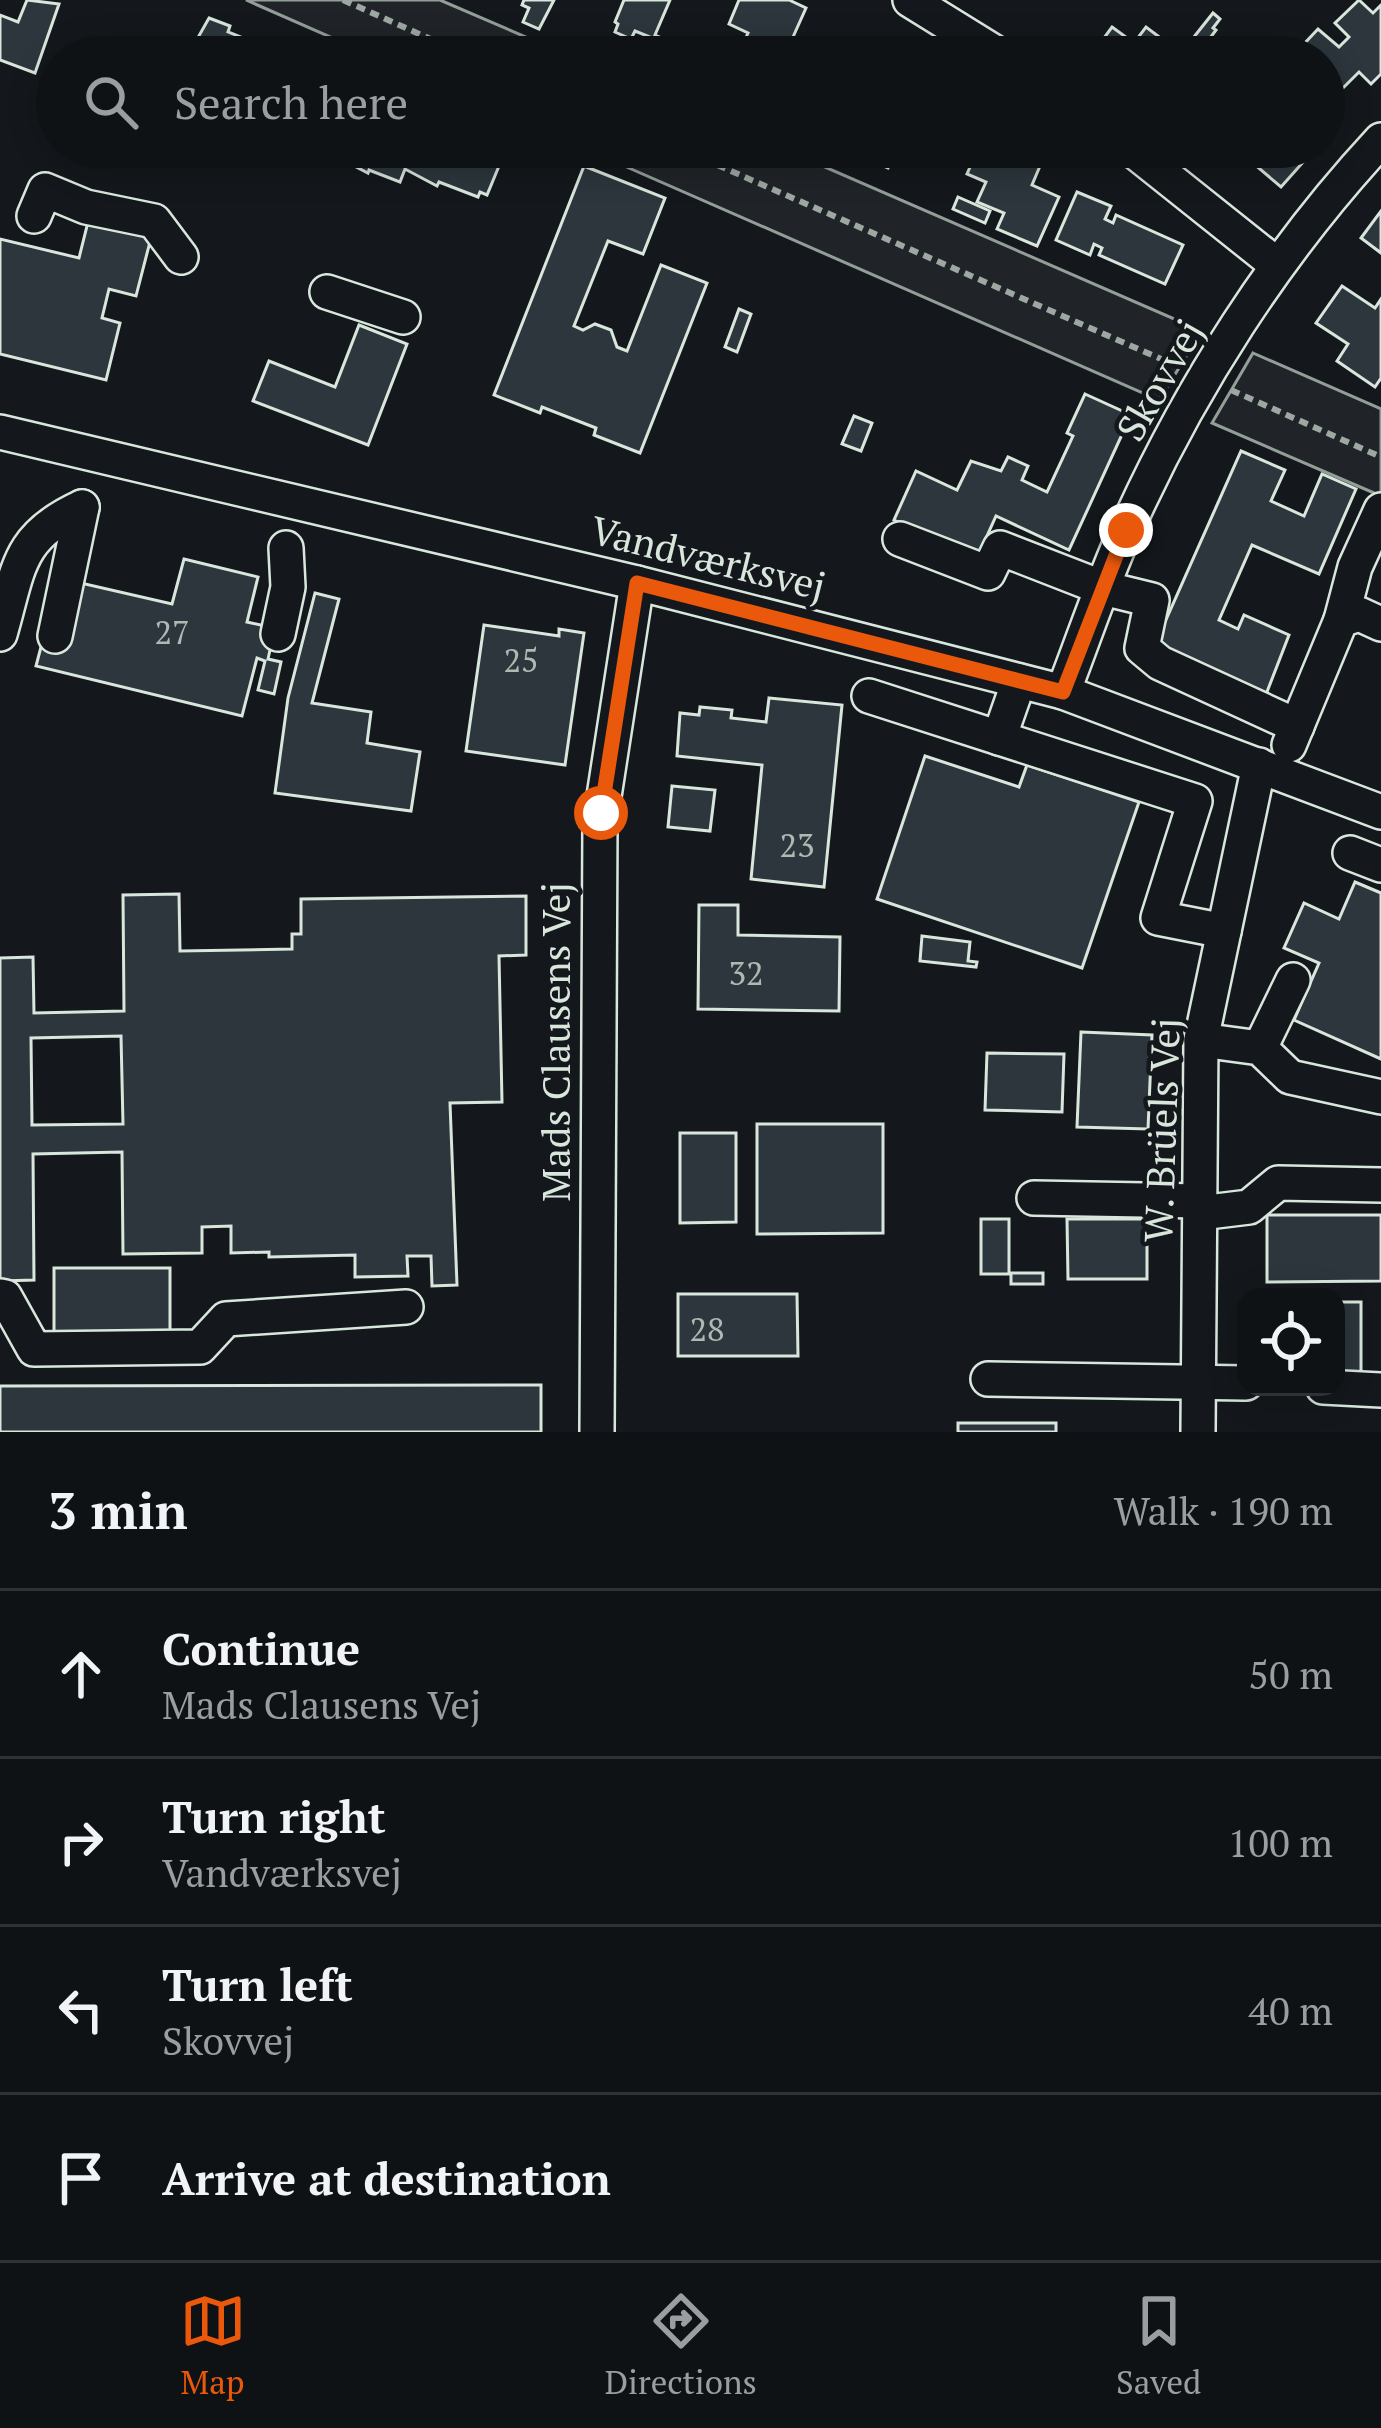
<!DOCTYPE html>
<html lang="en">
<head>
<meta charset="utf-8">
<style>
  body { margin:0; font-family:"PT Serif",serif; background:#181b1e; color:#f1f3f6 }
  .controls { position:absolute; right:36px; bottom:36px; display:grid; overflow:hidden; border-radius:24px; box-shadow:0 6px 30px #0003 }
  .controls button { width:108px; height:108px; display:grid; place-items:center; padding:0; border:0; border-bottom:3px solid #2f3234; background:#0f1215; color:#f1f3f6; font:60px sans-serif }
  .stop { position:absolute; width:36px; height:36px; margin:-27px; border:9px solid #ea580c; border-radius:50%; background:#fff }
  .stop.end { background:#ea580c; border-color:#fff; box-shadow:0 3px 12px #0008 }
  .list { margin:0; padding:0; list-style:none }
  h2 { display:flex; justify-content:space-between; align-items:center; height:156px; margin:0; padding:0 48px; font-size:51px }
  h2 small { font-size:39px; font-weight:400; color:#9b9ea0 }
  .list li { display:grid; grid-template-columns:78px 1fr auto; gap:36px; align-items:center; box-sizing:border-box; height:168px; padding:0 48px; border-top:3px solid #2f3234 }
  .list b { display:block; font-size:45px; white-space:nowrap }
  .list p { margin:0; font-size:39px; white-space:nowrap; color:#9b9ea0 }
  .list em { font-size:39px; font-style:normal; color:#9b9ea0 }
  .icon { flex:none; width:66px; height:66px; fill:none; stroke:currentColor; stroke-width:2; stroke-linecap:round; stroke-linejoin:round }
  .map { position:relative; flex:none; width:1381px; height:1432px; overflow:hidden }
  .search { position:absolute; background:#0f1215; box-shadow:0 6px 30px #0003; left:36px; right:36px; top:36px; height:132px; display:flex; align-items:center; gap:30px; box-sizing:border-box; padding:0 42px; border-radius:66px; color:#9b9ea0; font-size:45px }
  .sheet { height:828px; background:#0f1215 }
  nav { display:flex; justify-content:space-around; align-items:center; box-sizing:border-box; height:168px; border-top:3px solid #2f3234; background:#0f1215; font-size:33px; color:#9b9ea0 }
  nav a { display:grid; justify-items:center; gap:6px }
  nav .on { color:#ea580c }
  .map>svg:first-child { display:block }
  .green { fill:#202428; stroke:#939e99; stroke-width:3 }
  .building { fill:#2c363c; stroke:#d8e6dc; stroke-width:3; fill-rule:evenodd }
  .lines { fill:none; stroke-linecap:round; stroke-linejoin:round }
  .minor-casing { stroke:#d8e6dc; stroke-width:38 }
  .path { stroke:#9da8a2; stroke-width:6; stroke-dasharray:9 6; stroke-linecap:butt }
  .minor { stroke:#14181c; stroke-width:33 }
  .route { stroke:#ea580c; stroke-width:15 }
  .labels { text-anchor:middle; stroke-width:9; stroke-linejoin:round; paint-order:stroke }
  .number-label { font-size:33px; fill:#adbab4 }
  .street-label { font-size:39px; fill:#d8e6dc; stroke:#14181c }
</style>
</head>
<body>
<div class="map">
<svg width="1381" height="1432" viewBox="0 0 1381 1432">
  <rect width="100%" height="100%" fill="#14181c"/>
  <g class="green">
    <path d="M246 0H440L572 57H376Z"/>
    <path d="M581 147H779L1202 331 1159 400Z"/>
    <path d="M1253 353 1381 409V496L1212 423Z"/>
  </g>
  <g class="building">
    <path d="M27 0 59 4 35 73 0 60V15L18 22Z"/>
    <path d="M524 0H554L539 29 523 22 529 8 522 5Z"/>
    <path d="M624 0H670L655 35 671 42 665 57H647L655 39 635 31 631 39 615 32 618 24 615 22Z"/>
    <path d="M739 0H789L806 8 784 57H737L748 33 729 24Z"/>
    <path d="M1359 0 1373 13 1381 5V74L1371 84 1359 72 1342 89 1324 71V57H1311L1303 45 1318 29 1339 47 1349 37 1335 23Z"/>
    <path d="M1213 13 1220 19 1213 28 1216 30 1196 57H1189L1182 52Z"/>
    <path d="M209 18 230 26 228 32 273 50 275 44 305 56 187 57Z"/>
    <path d="M1112 27 1134 43 1146 27 1182 54 1090 57Z"/>
    <path d="M343 147H459L499 166 487 195 480 192 478 197 439 182 437 186 405 169 400 182 369 170 368 173 339 158Z"/>
    <path d="M851 147H897L888 168 849 151Z"/>
    <path d="M979 147 1000 151 1001 147H1048L1032 185 1059 197 1037 246 997 229 1004 213 977 202 986 182 967 174Z"/>
    <path d="M1234 147H1301L1296 153 1305 160 1281 187Z"/>
    <path d="M584 166 665 198 643 254 608 241 574 326 583 330 595 324 611 330 617 347 627 351 661 265 707 283 640 453 594 435 596 428 542 407 540 413 494 395Z"/>
    <path d="M1077 192 1111 206 1105 219 1113 223 1116 215 1183 245 1165 284 1099 255 1102 248 1094 244 1090 255 1056 240Z"/>
    <path d="M958 197 990 211 985 223 953 209Z"/>
    <path d="M1381 211V253L1361 238Z"/>
    <path d="M89 218 152 234 136 296 109 289 102 318 120 323 106 380 0 354V239L79 258Z"/>
    <path d="M1342 286 1375 308 1381 299V378L1375 387 1337 361 1348 344 1316 323Z"/>
    <path d="M739 309 751 314 737 352 725 347Z"/>
    <path d="M359 325 407 344 368 445 253 401 269 361 335 387Z"/>
    <path d="M1085 394 1131 415 1069 550 996 516 977 558 894 520 916 471 957 490 971 461 1001 471 1008 457 1028 466 1022 480 1047 492 1073 436 1067 433Z"/>
    <path d="M854 416 872 423 861 451 842 444Z"/>
    <path d="M1241 451 1285 470 1271 501 1304 516 1322 474 1356 489 1319 574 1252 545 1219 620 1238 629 1244 615 1289 635 1265 697 1153 649Z"/>
    <path d="M184 559 258 577 247 622 265 626 262 638 272 641 268 659 281 662 274 694 258 690 265 661 257 658 242 716 36 666 42 643 65 649 81 583 172 604Z"/>
    <path d="M315 593 339 599 312 703 371 712 367 743 420 752 411 811 275 793 288 698Z"/>
    <path d="M484 625 559 636V629L584 633 565 765 466 751Z"/>
    <path d="M769 698 842 705 824 887 751 879 762 765 677 756 680 713 699 715 700 707 732 710 731 718 766 722Z"/>
    <path d="M925 756 1019 787 1027 765 1139 802 1082 968 877 899Z"/>
    <path d="M672 786 715 790 710 831 668 827Z"/>
    <path d="M1355 882 1381 893V1059L1294 1020 1319 963 1284 948 1304 903 1339 919Z"/>
    <path d="M179 894 180 951 292 949V934H301V899L526 896V955L499 956 502 1102 450 1103 457 1285 432 1286 431 1256H407L408 1276 355 1277V1255L269 1257V1252L231 1253V1226L202 1227V1253L123 1254 122 1152 33 1154 34 1280 0 1281V958L33 957 34 1013 124 1011 123 895ZM121 1036 123 1124 32 1125 31 1038Z"/>
    <path d="M699 905H738V935L840 937 839 1011 698 1009Z"/>
    <path d="M922 936 970 942 968 961 977 962 976 967 920 961Z"/>
    <path d="M1081 1032 1152 1035 1148 1129 1077 1127Z"/>
    <path d="M987 1053 1064 1054 1062 1112 985 1110Z"/>
    <path d="M757 1124H883V1233L757 1234Z"/>
    <path d="M680 1133H736V1222L680 1223Z"/>
    <path d="M1267 1215H1381V1281L1267 1282Z"/>
    <rect x="981" y="1219" width="28" height="55"/>
    <path d="M1067 1219H1147V1279H1068Z"/>
    <rect x="54" y="1268" width="116" height="68"/>
    <rect x="1011" y="1273" width="32" height="11"/>
    <path d="M678 1294H797L798 1356H678Z"/>
    <path d="M1336 1302H1361V1373L1336 1374Z"/>
    <path d="M541 1385V1432H0V1386Z"/>
    <rect x="958" y="1423" width="98" height="9"/>
  </g>
  <g class="lines">
    <defs>
      <g id="minor">
        <path d="M910 0 1002 57"/>
        <path d="M1129 147 1277 265"/>
        <path d="M34 216 45 190 86 207 154 221 181 257"/>
        <path d="M327 292 403 317"/>
        <path d="M0 432 637 583 1063 692 1381 812"/>
        <path d="M900 539 988 573 1000 548 1103 588 1152 600 1142 648 1160 663 1297 726"/>
        <path d="M1341 620 1355 567 1381 510"/>
        <path d="M0 634C19 569 16 537 82 507"/>
        <path d="M278 634 288 587 286 548"/>
        <path d="M55 636 82 507"/>
        <path d="M1063 692C1084 638 1102 583 1126 530 1189 389 1276 253 1381 140"/>
        <path d="M869 696 1195 801 1158 918 1224 931"/>
        <path d="M999 738 1019 681"/>
        <path d="M1289 745 1341 620 1359 614 1381 624"/>
        <path d="M1350 853 1381 865"/>
        <path d="M1201 1040 1260 1048 1290 1077 1381 1097"/>
        <path d="M1260 1048 1293 980"/>
        <path d="M1034 1198 1200 1201"/>
        <path d="M1200 1213 1249 1207 1278 1183 1381 1185"/>
        <path d="M0 1296 5 1297 34 1349 200 1347 226 1319 406 1307"/>
        <path d="M988 1379 1246 1383"/>
        <path d="M1323 1387 1381 1390"/>
        <path d="M597 1432 600 822 637 583"/>
        <path d="M1198 1432 1201 1040 1259 765"/>
      </g>
    </defs>
    <use href="#minor" class="minor-casing"/>
    <g class="path">
      <path d="M343 0 471 57"/>
      <path d="M676 147 1175 365"/>
      <path d="M1231 390 1381 457"/>
    </g>
    <use href="#minor" class="minor"/>
  </g>
  <g class="lines">
    <path class="route" d="M601 813 637 583 1063 692 1126 530"/>
  </g>
  <g class="labels">
    <g class="number-label">
      <text x="172" y="644">27</text>
      <text x="521" y="672">25</text>
      <text x="797" y="857">23</text>
      <text x="746" y="985">32</text>
      <text x="707" y="1341">28</text>
    </g>
    <g class="street-label">
      <text transform="translate(1160 380) rotate(-60)" y="14">Skovvej</text>
      <text transform="translate(708 558) rotate(14)" y="14">Vandværksvej</text>
      <text transform="translate(556 1042) rotate(-90)" y="14">Mads Clausens Vej</text>
      <text transform="translate(1162 1130) rotate(-88)" y="14">W. Brüels Vej</text>
    </g>
  </g>
</svg>
<div class="controls">
<button><svg class="icon" aria-label="locate" viewBox="0 0 24 24"><circle cx="12" cy="12" r="6"/><path d="M12 2v4M12 18v4M2 12h4M18 12h4"/></svg></button>
</div>
<div class="stop" style="left:601px;top:813px"></div>
<div class="stop end" style="left:1126px;top:530px"></div>
<div class="search"><svg class="icon" aria-label="search" viewBox="0 0 24 24"><circle cx="10" cy="10" r="6"/><path d="M15 15l6 6"/></svg>Search here</div>
</div>
<section class="sheet">
<h2>3 min<small>Walk · 190 m</small></h2>
<ul class="list">
<li><svg class="icon" aria-label="ahead" viewBox="0 0 24 24"><path d="M12 20V5M6 11l6-6 6 6"/></svg><div><b>Continue</b><p>Mads Clausens Vej</p></div><em>50 m</em></li>
<li><svg class="icon" aria-label="right" viewBox="0 0 24 24"><path d="M7 20v-9h11M14 6l5 5-5 5"/></svg><div><b>Turn right</b><p>Vandværksvej</p></div><em>100 m</em></li>
<li><svg class="icon" aria-label="left" viewBox="0 0 24 24"><path d="M17 20v-9H6M10 6l-5 5 5 5"/></svg><div><b>Turn left</b><p>Skovvej</p></div><em>40 m</em></li>
<li><svg class="icon" aria-label="arrive" viewBox="0 0 24 24"><path d="M6 21V4h12l-3 4 3 4H6"/></svg><div><b>Arrive at destination</b></div></li>
</ul>
</section>
<nav>
<a class="on"><svg class="icon" aria-label="map" viewBox="0 0 24 24"><path d="M3 6l6-2 6 2 6-2v14l-6 2-6-2-6 2zM9 4v14M15 6v14"/></svg>Map</a>
<a><svg class="icon" aria-label="directions" viewBox="0 0 24 24"><path d="M12 3l9 9-9 9-9-9zM9 14v-3h6M13 9l2 2-2 2"/></svg>Directions</a>
<a><svg class="icon" aria-label="saved" viewBox="0 0 24 24"><path d="M7 4h10v16l-5-4-5 4z"/></svg>Saved</a>
</nav>
</body>
</html>
